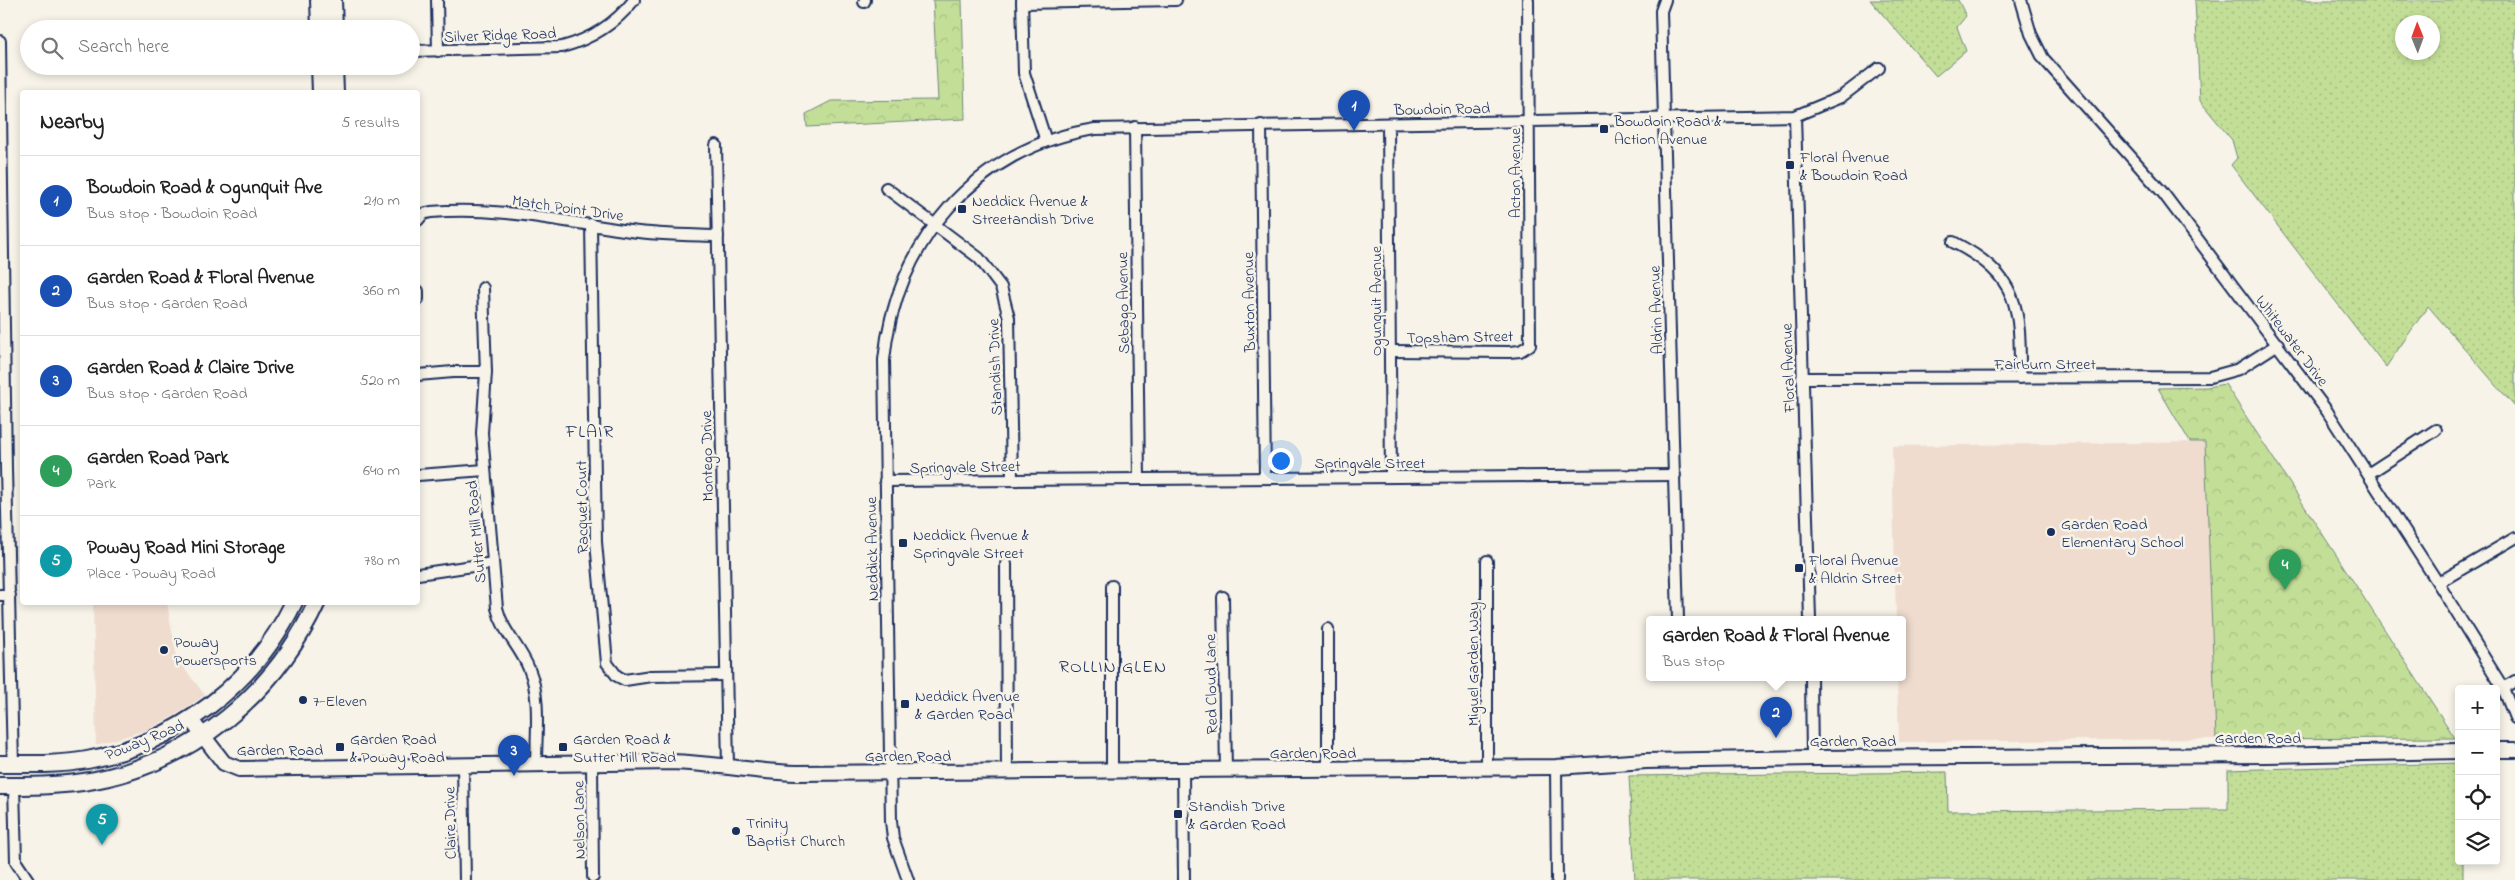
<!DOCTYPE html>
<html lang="en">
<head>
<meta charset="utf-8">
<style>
  body { margin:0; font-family:"Indie Flower",sans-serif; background:#f6f6f6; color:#222 }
  .controls { position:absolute; right:15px; bottom:15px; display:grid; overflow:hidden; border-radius:5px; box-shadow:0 2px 8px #0003 }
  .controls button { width:45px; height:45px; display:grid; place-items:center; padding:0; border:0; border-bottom:1px solid #e0e0e0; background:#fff; color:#222; font:25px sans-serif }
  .compass { position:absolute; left:2395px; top:15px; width:45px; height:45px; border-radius:50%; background:#fff; box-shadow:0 2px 8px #0003; rotate:359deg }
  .you { position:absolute; left:1280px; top:460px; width:18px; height:18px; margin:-12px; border:4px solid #fff; border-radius:50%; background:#1a73e8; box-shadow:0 0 0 8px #1a73e833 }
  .badge { display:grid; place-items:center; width:32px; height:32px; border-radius:50%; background:#1b2f5e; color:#fff; font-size:16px; font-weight:700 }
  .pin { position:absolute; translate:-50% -41px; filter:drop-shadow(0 1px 2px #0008) }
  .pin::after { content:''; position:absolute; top:26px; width:18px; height:15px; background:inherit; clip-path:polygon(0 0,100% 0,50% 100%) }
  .popup { position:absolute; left:1646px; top:616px; width:260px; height:65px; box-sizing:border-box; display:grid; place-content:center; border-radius:5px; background:#fff; filter:drop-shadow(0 1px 4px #0005); font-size:16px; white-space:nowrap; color:#767676 }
  .popup b { font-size:19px; color:#222 }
  .popup::after { content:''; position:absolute; left:50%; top:100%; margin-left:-10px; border:10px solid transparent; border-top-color:#fff }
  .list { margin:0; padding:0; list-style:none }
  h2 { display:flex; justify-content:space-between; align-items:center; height:65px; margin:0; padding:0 20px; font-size:21px }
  h2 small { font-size:16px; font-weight:400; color:#767676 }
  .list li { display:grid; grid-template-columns:32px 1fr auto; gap:15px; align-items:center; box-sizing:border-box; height:90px; padding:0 20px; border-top:1px solid #e0e0e0 }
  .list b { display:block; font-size:19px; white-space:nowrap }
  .list p { margin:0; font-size:16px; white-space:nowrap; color:#767676 }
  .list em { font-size:16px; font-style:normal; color:#767676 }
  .icon { flex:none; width:28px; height:28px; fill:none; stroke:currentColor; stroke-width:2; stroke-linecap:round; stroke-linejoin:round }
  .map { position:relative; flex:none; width:2515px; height:880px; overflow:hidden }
  .search { position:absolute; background:#fff; box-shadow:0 2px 8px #0003; left:20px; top:20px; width:400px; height:55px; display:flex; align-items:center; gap:12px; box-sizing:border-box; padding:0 18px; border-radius:28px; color:#767676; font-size:19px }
  .panel { position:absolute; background:#fff; box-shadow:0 2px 8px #0003; left:20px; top:90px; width:400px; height:515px; border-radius:5px }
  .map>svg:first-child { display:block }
  .built { fill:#efdccf }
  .grass { fill:url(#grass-dots); stroke:#6f877a; fill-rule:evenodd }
  .park { fill:url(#park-crowns); stroke:#6f877a }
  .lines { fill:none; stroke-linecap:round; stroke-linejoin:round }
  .minor-casing { stroke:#1b2f5e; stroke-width:14 }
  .tertiary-casing { stroke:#1b2f5e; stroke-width:18 }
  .primary-casing { stroke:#1b2f5e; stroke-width:20 }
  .minor { stroke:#f7f3e8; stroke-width:10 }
  .tertiary { stroke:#f7f3e8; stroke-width:14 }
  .primary { stroke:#f7f3e8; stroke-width:16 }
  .poi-dot { fill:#1b2f5e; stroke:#f7f3e8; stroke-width:2 }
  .labels { text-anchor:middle; stroke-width:5; stroke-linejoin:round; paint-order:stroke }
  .street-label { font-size:16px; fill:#1b2f5e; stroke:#f7f3e8 }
  .poi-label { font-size:16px; fill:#1b2f5e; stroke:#f7f3e8; text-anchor:start }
  .neighbourhood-label { font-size:18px; letter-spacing:1px; fill:#1b2f5e; stroke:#f7f3e8 }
</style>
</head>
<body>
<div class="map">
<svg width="2515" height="880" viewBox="0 0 2515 880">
  <defs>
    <pattern id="grass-dots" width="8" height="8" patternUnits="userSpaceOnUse" patternTransform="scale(1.25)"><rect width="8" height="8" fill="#c3df97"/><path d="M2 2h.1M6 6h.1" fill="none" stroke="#a7c085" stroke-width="1.8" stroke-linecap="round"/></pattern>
    <pattern id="park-crowns" width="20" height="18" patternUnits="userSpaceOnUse" patternTransform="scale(1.25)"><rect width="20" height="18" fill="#c3df97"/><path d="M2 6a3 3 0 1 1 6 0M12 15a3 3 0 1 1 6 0" fill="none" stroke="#a7c085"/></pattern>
  </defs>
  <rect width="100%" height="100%" fill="#f7f3e8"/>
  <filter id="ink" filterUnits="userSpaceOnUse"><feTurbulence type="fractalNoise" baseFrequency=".02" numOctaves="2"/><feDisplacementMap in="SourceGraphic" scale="10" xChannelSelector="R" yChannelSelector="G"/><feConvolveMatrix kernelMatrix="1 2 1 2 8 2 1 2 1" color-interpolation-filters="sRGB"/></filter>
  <g filter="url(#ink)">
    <g class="built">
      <path d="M2205 442 2216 739 1899 742 1897 677H1902V619H1896L1892 446Z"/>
      <path d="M93 603H167L177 659 205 695 174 716 147 730 96 745Z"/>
    </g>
    <g class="grass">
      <path d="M1870 0H1958L1966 16 1957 27 1966 51 1936 76Z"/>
      <path d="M2195 0H2515V407L2428 306 2386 367 2231 165 2237 158 2232 140 2200 101ZM2402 22H2432V52H2402Z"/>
      <path d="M2459 763V861H2463V880H1635L1629 776 1947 772 1948 811 2228 809V770Z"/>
    </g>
    <g class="park">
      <path d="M933 0H962L965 119 807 127 806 114 831 101 938 100Z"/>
      <path d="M2225 384 2455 738 2216 739 2205 442H2190L2158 388 2207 387Z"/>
    </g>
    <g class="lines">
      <defs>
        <g id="minor">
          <path d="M437 0 438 51"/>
          <path d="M1022 0 1024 73 1046 141"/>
          <path d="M1665 0 1661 11 1678 619"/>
          <path d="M2021 0 2031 34 2043 58 2163 193 2327 411 2438 583 2503 688 2515 718"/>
          <path d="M864 2 865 0"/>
          <path d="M1022 3 1176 0"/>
          <path d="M0 41 6 469 13 764"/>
          <path d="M411 51 562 47C592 39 615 24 634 0"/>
          <path d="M1795 116 1810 619"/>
          <path d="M1388 124 1391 477"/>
          <path d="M1261 125 1265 478"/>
          <path d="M1135 127 1139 479"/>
          <path d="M716 145 728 767"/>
          <path d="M886 188 979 258 1001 287 1009 318 1012 480"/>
          <path d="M418 220 423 214 431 212C500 206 563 222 630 231 659 235 689 235 718 236"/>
          <path d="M591 224 596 542 607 663 617 676 625 680 651 676 725 675"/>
          <path d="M1953 242C2021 277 2020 309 2020 378"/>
          <path d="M483 288 486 372 482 433 497 608C503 633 520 646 529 669 541 696 536 734 536 764"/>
          <path d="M418 291V299"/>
          <path d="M1390 351 1509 352 1520 351 1530 345 1528 0"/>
          <path d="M418 375 453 372H486"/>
          <path d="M1802 378 2210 377 2239 369 2278 344"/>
          <path d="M2368 474 2436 430"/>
          <path d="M418 475 485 470"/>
          <path d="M885 481 1675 475"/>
          <path d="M1006 564 1007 771"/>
          <path d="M418 574 493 563"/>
          <path d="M2438 583 2515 538"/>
          <path d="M1112 586V771"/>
          <path d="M0 595H10"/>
          <path d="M1223 597 1226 770"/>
          <path d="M1328 629V769"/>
          <path d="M1811 677 1812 758"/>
          <path d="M2503 688 2515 681"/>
          <path d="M592 763 593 877"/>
          <path d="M463 765 465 880"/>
          <path d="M1556 767 1557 880"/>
          <path d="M1487 768V561"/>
          <path d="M1183 770 1184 880"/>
          <path d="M14 786 16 862 28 880"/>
          <path d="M908 880 893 838 891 821 884 360C895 243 976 147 1095 129L1795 116 1841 97 1879 68"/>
        </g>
        <g id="tertiary">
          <path d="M191 720 224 763 239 769 671 762C713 763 754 772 797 773L1556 767 1646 761 1812 758 2267 755 2459 751"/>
          <path d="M2496 750H2515"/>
        </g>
        <g id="primary">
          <path d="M319 0 320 29"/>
          <path d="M333 0 334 29"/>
          <path d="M320 66 321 92"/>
          <path d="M334 66 335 92"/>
          <path d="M0 764C29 764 59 765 87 760 177 743 254 685 294 602"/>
          <path d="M0 786C32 786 63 786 95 780 194 761 275 693 317 602"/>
        </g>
      </defs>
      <use href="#minor" class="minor-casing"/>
      <use href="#tertiary" class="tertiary-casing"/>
      <use href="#primary" class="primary-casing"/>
      <use href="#minor" class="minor"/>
      <use href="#tertiary" class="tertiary"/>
      <use href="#primary" class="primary"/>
    </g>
  </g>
  <g class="poi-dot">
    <rect x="1599" y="124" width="10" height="10" rx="2.5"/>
    <rect x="1785" y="160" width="10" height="10" rx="2.5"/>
    <rect x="957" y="204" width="10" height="10" rx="2.5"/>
    <circle cx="2051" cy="532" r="5"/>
    <rect x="898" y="538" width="10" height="10" rx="2.5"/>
    <rect x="1794" y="563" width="10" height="10" rx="2.5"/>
    <circle cx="164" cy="650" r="5"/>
    <circle cx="303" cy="700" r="5"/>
    <rect x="900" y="699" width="10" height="10" rx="2.5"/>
    <rect x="335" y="742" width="10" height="10" rx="2.5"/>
    <rect x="558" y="742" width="10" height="10" rx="2.5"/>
    <rect x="1173" y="809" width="10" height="10" rx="2.5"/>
    <circle cx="736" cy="831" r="5"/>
  </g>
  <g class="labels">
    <g class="street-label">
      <text transform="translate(500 34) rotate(-2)" y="6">Silver Ridge Road</text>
      <text transform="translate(1442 108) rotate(-1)" y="6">Bowdoin Road</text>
      <text transform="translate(1514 173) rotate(-90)" y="6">Acton Avenue</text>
      <text transform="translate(568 207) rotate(8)" y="6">Match Point Drive</text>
      <text transform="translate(1375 301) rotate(-90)" y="6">Ogunquit Avenue</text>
      <text transform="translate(1248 302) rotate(-91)" y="6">Buxton Avenue</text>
      <text transform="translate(1122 303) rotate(-91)" y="6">Sebago Avenue</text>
      <text transform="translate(1655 310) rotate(-92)" y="6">Aldrin Avenue</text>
      <text transform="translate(1460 336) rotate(-1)" y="6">Topsham Street</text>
      <text transform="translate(2293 340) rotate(53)" y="6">Whitewater Drive</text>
      <text x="2045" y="369">Fairburn Street</text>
      <text transform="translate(994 367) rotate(-92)" y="6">Standish Drive</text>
      <text transform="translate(1787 368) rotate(-92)" y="6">Floral Avenue</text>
      <text transform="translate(706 456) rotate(-91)" y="6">Montego Drive</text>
      <text x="1370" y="468">Springvale Street</text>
      <text transform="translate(965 466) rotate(-1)" y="6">Springvale Street</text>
      <text transform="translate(581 507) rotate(-91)" y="6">Racquet Court</text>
      <text transform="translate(475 532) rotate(-95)" y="6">Sutter Mill Road</text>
      <text transform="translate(871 549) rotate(-91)" y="6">Neddick Avenue</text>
      <text transform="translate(1472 664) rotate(-90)" y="6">Miguel Garden Way</text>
      <text transform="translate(1210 684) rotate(-91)" y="6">Red Cloud Lane</text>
      <text x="2258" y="743">Garden Road</text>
      <text transform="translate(144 739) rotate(-22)" y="6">Poway Road</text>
      <text x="1853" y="746">Garden Road</text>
      <text x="280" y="755">Garden Road</text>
      <text x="1313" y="758">Garden Road</text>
      <text x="908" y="761">Garden Road</text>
      <text transform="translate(578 820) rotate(-91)" y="6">Nelson Lane</text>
      <text transform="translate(449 823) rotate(-91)" y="6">Claire Drive</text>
    </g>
    <g class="poi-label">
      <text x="1614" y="126">Bowdoin Road &amp;<tspan x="1614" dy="18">Action Avenue</tspan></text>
      <text x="1800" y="162">Floral Avenue<tspan x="1800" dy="18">&amp; Bowdoin Road</tspan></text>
      <text x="972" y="206">Neddick Avenue &amp;<tspan x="972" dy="18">Streetandish Drive</tspan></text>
      <text x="2061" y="529">Garden Road<tspan x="2061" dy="18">Elementary School</tspan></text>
      <text x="913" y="540">Neddick Avenue &amp;<tspan x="913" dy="18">Springvale Street</tspan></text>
      <text x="1809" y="565">Floral Avenue<tspan x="1809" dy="18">&amp; Aldrin Street</tspan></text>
      <text x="174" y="647">Poway<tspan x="174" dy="18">Powersports</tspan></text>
      <text x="915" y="701">Neddick Avenue<tspan x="915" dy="18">&amp; Garden Road</tspan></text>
      <text x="313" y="706">7-Eleven</text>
      <text x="350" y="744">Garden Road<tspan x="350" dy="18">&amp; Poway Road</tspan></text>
      <text x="573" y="744">Garden Road &amp;<tspan x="573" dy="18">Sutter Mill Road</tspan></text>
      <text x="1188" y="811">Standish Drive<tspan x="1188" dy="18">&amp; Garden Road</tspan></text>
      <text x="746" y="828">Trinity<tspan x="746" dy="18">Baptist Church</tspan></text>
    </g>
    <g class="neighbourhood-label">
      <text x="590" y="437">FLAIR</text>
      <text x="1113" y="672">ROLLIN GLEN</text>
    </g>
  </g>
</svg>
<div class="controls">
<button>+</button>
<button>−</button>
<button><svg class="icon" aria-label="locate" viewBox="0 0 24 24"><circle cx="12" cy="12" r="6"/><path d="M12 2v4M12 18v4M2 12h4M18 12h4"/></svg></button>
<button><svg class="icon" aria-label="layers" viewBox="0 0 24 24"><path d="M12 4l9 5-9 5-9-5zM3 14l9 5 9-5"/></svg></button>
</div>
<svg class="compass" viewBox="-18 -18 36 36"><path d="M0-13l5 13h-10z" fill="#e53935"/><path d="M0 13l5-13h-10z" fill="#767676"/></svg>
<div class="you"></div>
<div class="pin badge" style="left:1354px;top:131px;background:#1a4fb4">1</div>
<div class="pin badge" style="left:1776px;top:738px;background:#1a4fb4">2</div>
<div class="popup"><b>Garden Road &amp; Floral Avenue</b>Bus stop</div>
<div class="pin badge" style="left:514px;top:776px;background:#1a4fb4">3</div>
<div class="pin badge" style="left:2285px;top:590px;background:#2e9e5b">4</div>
<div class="pin badge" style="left:102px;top:845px;background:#0f9aa8">5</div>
<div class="search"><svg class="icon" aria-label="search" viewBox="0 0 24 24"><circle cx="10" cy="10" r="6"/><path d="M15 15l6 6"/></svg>Search here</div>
<section class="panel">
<h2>Nearby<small>5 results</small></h2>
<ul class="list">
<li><span class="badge" style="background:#1a4fb4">1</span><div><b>Bowdoin Road &amp; Ogunquit Ave</b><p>Bus stop · Bowdoin Road</p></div><em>210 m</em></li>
<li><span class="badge" style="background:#1a4fb4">2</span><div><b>Garden Road &amp; Floral Avenue</b><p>Bus stop · Garden Road</p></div><em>360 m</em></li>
<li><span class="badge" style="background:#1a4fb4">3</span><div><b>Garden Road &amp; Claire Drive</b><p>Bus stop · Garden Road</p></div><em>520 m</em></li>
<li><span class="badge" style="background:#2e9e5b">4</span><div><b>Garden Road Park</b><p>Park</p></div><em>640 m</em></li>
<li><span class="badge" style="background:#0f9aa8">5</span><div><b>Poway Road Mini Storage</b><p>Place · Poway Road</p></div><em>780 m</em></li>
</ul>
</section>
</div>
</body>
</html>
